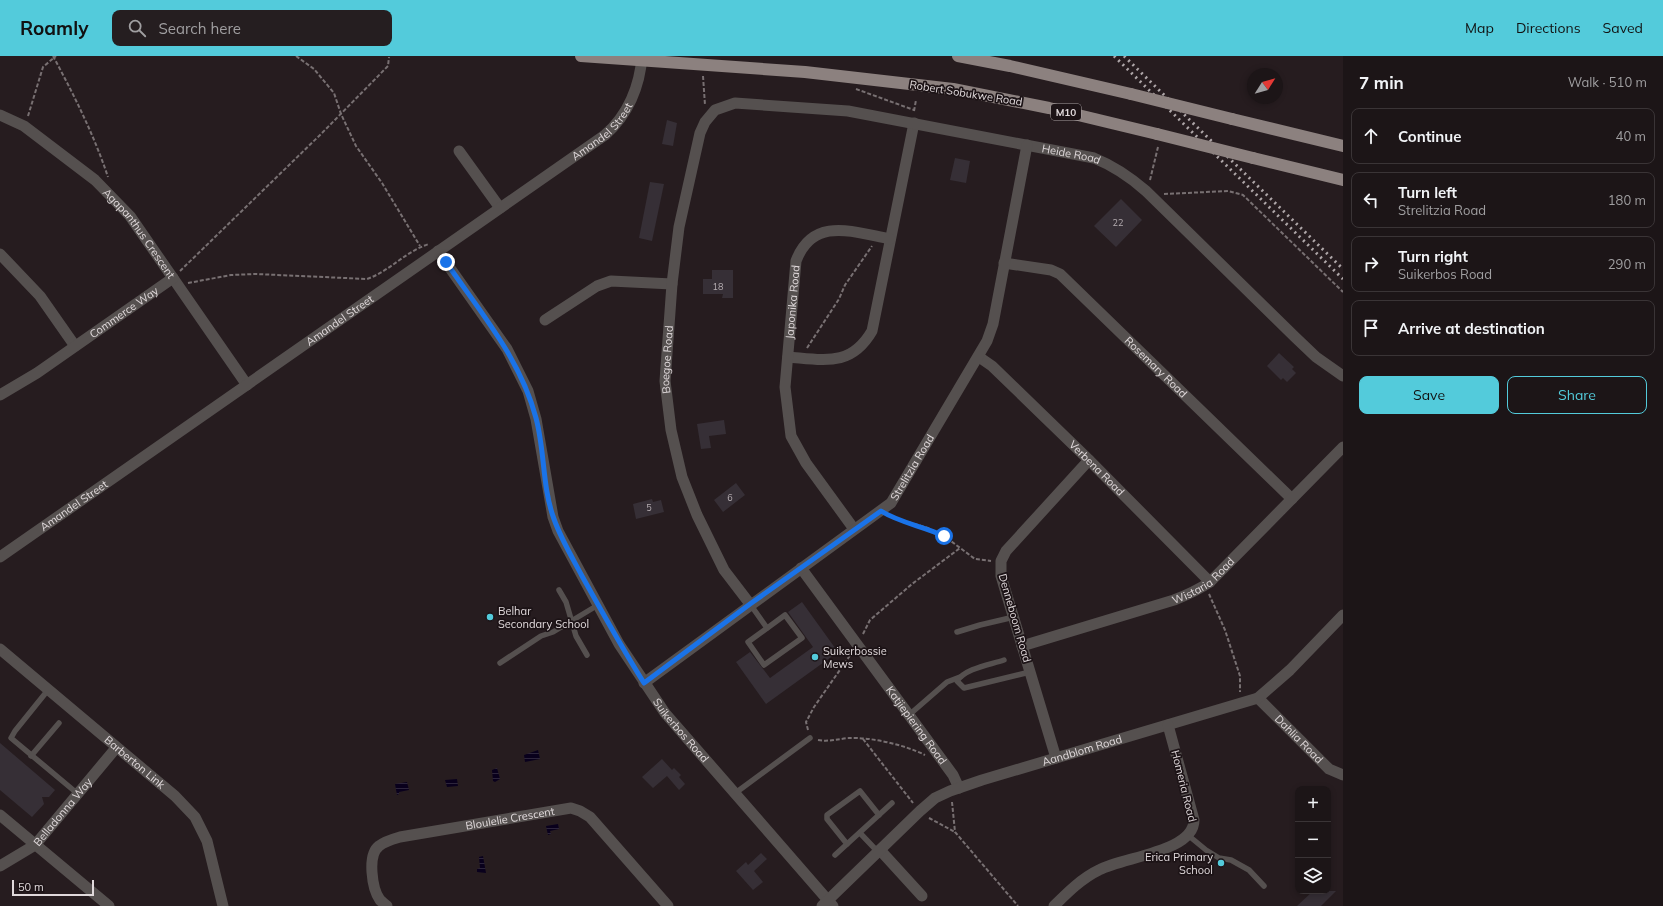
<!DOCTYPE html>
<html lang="en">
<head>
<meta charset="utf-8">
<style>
  body { margin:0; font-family:Mulish,sans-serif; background:#251e20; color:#f1f3f6 }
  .controls { position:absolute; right:12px; bottom:12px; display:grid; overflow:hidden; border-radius:8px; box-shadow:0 2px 6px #0003 }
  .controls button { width:36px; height:36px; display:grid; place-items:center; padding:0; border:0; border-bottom:1px solid #3a3436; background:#1c1517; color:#f1f3f6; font:20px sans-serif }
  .compass { position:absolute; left:1247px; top:12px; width:36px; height:36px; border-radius:50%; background:#1c1517; box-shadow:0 2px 6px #0003; rotate:53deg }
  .scale { position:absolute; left:12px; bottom:10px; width:82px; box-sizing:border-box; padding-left:4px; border:2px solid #e0d9db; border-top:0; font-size:11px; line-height:14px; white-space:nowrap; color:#e0d9db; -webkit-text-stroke:3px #1c1316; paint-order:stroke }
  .stop { position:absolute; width:12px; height:12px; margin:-9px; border:3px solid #1a73e8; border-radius:50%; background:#fff }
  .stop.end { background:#1a73e8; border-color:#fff; box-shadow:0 1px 4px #0008 }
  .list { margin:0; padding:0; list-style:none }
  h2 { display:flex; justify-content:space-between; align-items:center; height:52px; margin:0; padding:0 16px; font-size:17px }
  h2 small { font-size:13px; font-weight:400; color:#a09fa1 }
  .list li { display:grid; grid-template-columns:26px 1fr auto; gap:12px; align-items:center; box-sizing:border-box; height:56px; margin:0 8px 8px; padding:0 8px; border:1px solid #3a3436; border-radius:8px }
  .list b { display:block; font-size:15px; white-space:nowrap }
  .list p { margin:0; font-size:13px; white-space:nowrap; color:#a09fa1 }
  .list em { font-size:13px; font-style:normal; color:#a09fa1 }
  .actions { display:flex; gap:8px; padding:12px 16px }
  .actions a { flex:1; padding:9px 0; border:1px solid #53cbdb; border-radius:8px; text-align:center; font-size:14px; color:#53cbdb }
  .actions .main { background:#53cbdb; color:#111 }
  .icon { flex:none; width:22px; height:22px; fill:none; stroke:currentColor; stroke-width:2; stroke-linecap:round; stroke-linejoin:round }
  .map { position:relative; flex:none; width:1343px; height:850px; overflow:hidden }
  header { display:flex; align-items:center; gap:24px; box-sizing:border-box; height:56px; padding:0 20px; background:#53cbdb; color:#111 }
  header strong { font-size:19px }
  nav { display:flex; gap:22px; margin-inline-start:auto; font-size:14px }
  .search { width:280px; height:36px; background:#251e20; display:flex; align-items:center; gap:10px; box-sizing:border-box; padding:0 14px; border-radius:8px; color:#a09fa1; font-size:15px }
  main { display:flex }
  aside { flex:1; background:#1c1517 }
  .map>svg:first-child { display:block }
  .water { fill:url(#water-rules) }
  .building { fill:#362f36 }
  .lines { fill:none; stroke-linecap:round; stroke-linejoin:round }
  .path { stroke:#787072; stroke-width:2; stroke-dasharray:4 2; stroke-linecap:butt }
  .lane { stroke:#55504f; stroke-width:5.5 }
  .street { stroke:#55504f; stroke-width:11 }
  .primary { stroke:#8c817f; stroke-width:12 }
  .rail { stroke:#aea6a8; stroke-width:3; stroke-dasharray:2 4; stroke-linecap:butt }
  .primary-bridge { stroke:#8c817f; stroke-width:12 }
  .route { stroke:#1a73e8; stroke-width:5 }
  .poi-dot { fill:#53cbdb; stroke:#1c1316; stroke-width:1.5 }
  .labels { text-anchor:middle; stroke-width:3.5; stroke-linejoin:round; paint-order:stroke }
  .number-label { font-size:9px; fill:#b6aeb2 }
  .shield { fill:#1c1316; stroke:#a59ea0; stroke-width:1 }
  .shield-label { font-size:10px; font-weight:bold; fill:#e0d9db }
  .street-label { font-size:11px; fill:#e0d9db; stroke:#1c1316 }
  .poi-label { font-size:11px; fill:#e0d9db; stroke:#1c1316; text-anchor:start }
</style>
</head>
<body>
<header>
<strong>Roamly</strong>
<div class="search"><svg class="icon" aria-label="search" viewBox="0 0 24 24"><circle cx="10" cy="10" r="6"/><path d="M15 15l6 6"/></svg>Search here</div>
<nav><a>Map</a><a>Directions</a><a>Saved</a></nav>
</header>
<main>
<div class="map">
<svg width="1343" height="850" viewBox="0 0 1343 850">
  <defs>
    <pattern id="water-rules" width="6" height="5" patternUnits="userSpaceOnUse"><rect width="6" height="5" fill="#09001c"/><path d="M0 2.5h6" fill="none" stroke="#2d253c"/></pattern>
  </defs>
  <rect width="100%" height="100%" fill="#261c1f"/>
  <g class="water">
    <path d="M538 694 540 703 525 706 524 699Z"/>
    <path d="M497 712 500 723 495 726 493 725 492 714Z"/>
    <path d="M457 723 458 730 447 731 445 724Z"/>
    <path d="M407 726 409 734 399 736V738L397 739 395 728Z"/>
    <path d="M558 768 559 773 550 775 551 778 548 779 546 770Z"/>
    <path d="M483 800 486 817 477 816V813L480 812 479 801Z"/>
  </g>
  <g class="building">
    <path d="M667 64 677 67 673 90 662 88Z"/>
    <path d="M955 102 970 105 966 127 950 124Z"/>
    <path d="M650 126 664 128 652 185 639 182Z"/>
    <path d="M1121 143 1142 164 1116 191 1094 170Z"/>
    <path d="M712 214H733V242H722L723 238H703V223H712Z"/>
    <path d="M1279 297 1294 311 1292 313 1296 317 1287 326 1283 322 1281 324 1267 310Z"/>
    <path d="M724 364 726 378 709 380 711 392 701 393 697 368Z"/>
    <path d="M736 427 745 439 723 456 714 444Z"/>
    <path d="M652 443 653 446 661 444 664 456 636 463 633 448Z"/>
    <path d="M802 546 838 596 766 648 736 606 750 596 770 622 813 591 788 556Z"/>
    <path d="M0 687 55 734 49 741H42L44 748 32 761 0 734Z"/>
    <path d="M662 703 672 714 674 712 681 719 679 721 685 728 679 734 667 720 653 732 642 721Z"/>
    <path d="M761 797 767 803 754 815 763 826 753 834 736 815 746 806 748 809Z"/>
    <path d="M1313 835H1336L1321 850H1297Z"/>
  </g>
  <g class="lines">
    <g class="path">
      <path d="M53 0C74 39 94 79 108 121"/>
      <path d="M296 0 314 13 334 37 341 58 356 90 382 127 420 190"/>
      <path d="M703 20 705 49"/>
      <path d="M856 33 914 54"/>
      <path d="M914 55 916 44"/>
      <path d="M28 60 43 11 56 0"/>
      <path d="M1150 124 1158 91"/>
      <path d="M1164 138 1228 135 1243 139 1343 236"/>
      <path d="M180 215 321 78 388 10 389 1"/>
      <path d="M188 227 231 219 256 218 367 223C390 215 406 195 429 188"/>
      <path d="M807 292 839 243 845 229 872 190"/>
      <path d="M891 461 928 472 944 480 975 503 991 505"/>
      <path d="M1209 538 1225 574 1240 620V636"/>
      <path d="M863 578 870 564 912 528 960 492"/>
      <path d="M808 674 806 666 814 651 851 598"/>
      <path d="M863 683 913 747"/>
      <path d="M818 684C829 686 838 683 849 682 871 681 905 689 925 699"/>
      <path d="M952 746 955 776 1018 850"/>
      <path d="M929 762 955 776"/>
    </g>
    <g class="lane">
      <path d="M559 534 566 546 576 580 587 599"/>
      <path d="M750 548 767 572"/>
      <path d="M785 559 802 582 764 609 748 586Z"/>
      <path d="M957 576 980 569 1014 561"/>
      <path d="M1004 604C989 609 966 612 957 625L964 632 1030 616"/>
      <path d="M500 607 541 580 553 576 598 549"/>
      <path d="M48 634 15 675 11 682 78 738"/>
      <path d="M909 659 947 626 960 621"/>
      <path d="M31 700 59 667"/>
      <path d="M734 738 810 682"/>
      <path d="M860 777 878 796"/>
      <path d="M1189 780 1206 794 1219 802 1231 804 1249 814 1264 830"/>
      <path d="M847 788 827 763V759L860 735 879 759"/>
      <path d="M835 799 892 747"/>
    </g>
    <g class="street">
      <path id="s1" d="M0 59 24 70 95 124 130 160 247 329"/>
      <path d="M459 95 500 152"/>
      <path id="s2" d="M438 195 507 293 528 335 536 363 553 461 558 475 619 588 665 657 833 850"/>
      <path d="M0 198 40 240 75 290"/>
      <path id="s3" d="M1004 207 1051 214 1060 218 1292 443"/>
      <path d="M545 264 597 230 611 225 672 228"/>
      <path d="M788 301C825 304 851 311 872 275L914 67"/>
      <path id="s4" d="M979 301 992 310 1089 404 1210 526"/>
      <path id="s5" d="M0 339 37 317 173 222"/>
      <path id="s6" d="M854 473 806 407 791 380 785 331 796 205C813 160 853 176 890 183"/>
      <path id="s7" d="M0 501 605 79C628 59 640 30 642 0"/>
      <path id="s8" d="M801 512 953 719 959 732"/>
      <path id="s9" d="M750 548 724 514 697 459 682 421 671 374 665 325 672 228 679 171 700 77 705 66 715 54 735 47 848 55 1094 102C1114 110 1130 121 1146 135L1295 281 1316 301 1343 320"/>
      <path id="s10" d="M1022 590 1174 544C1187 539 1198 534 1210 526L1343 391"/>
      <path id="s11" d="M0 593 175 740 195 761 207 785 223 850"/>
      <path id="s12" d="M644 627 891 447 987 285 993 268 1027 89"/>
      <path id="s13" d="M1258 642 1329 713 1343 719"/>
      <path d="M1056 702 1001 520V505L1006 495 1089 404"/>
      <path d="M0 759 109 850"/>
      <path d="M880 794 922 840"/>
      <path id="s14" d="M0 810 35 789 116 692"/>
      <path id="s15" d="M387 850C385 848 382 846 380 844 372 833 367 799 379 790 385 785 393 783 400 781L571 752 580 755 590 761 668 850"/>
      <path id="s16" d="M822 850 920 755 935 742 950 735 982 724 1258 642 1290 614 1343 559"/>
      <path d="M1054 850C1067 837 1082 822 1099 814 1123 801 1194 796 1194 764L1168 669"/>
    </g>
    <g class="primary">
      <path d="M581 0 805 16 953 33 1049 52 1157 78"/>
      <path d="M958 0 1010 10 1131 38"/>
      <path d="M1232 63 1343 90"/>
      <path d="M1253 102 1343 124"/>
    </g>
    <g class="rail">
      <path d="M1114 0 1343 223"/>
      <path d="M1124 0 1343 213"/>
    </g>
    <g class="primary-bridge">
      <path d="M1131 38 1232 63"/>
      <path d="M1157 78 1253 102"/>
    </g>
  </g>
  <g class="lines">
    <path class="route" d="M446 206C480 256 520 302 536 362 545 395 542 431 554 463 561 483 572 501 582 520 602 556 622 592 644 627L750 548 881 455C900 467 923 470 944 480"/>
  </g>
  <g class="poi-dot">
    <circle cx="490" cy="561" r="4"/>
    <circle cx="815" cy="601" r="4"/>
    <circle cx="1221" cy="807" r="4"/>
  </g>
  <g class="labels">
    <g class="number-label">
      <text x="1118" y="170">22</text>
      <text x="718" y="234">18</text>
      <text x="730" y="445">6</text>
      <text x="649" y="455">5</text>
    </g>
    <rect class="shield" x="1051" y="48" width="30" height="16" rx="3"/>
    <g class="shield-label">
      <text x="1066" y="60">M10</text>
    </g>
    <g class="street-label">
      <text transform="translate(966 37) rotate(9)" y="4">Robert Sobukwe Road</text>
      <text dy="4" stroke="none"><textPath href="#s7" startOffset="738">Amandel Street</textPath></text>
      <text dy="4" stroke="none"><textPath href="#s9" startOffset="883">Heide Road</textPath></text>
      <text dy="4" stroke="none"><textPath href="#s1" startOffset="185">Agapanthus Crescent</textPath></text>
      <text dy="4" stroke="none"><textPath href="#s6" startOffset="247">Japonika Road</textPath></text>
      <text dy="4" stroke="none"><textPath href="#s5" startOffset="149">Commerce Way</textPath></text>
      <text dy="4" stroke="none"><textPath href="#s7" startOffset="414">Amandel Street</textPath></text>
      <text dy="4" stroke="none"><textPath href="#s9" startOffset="264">Boegoe Road</textPath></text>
      <text dy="4" stroke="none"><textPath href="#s3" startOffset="191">Rosemary Road</textPath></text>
      <text dy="4" stroke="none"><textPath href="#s12" startOffset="347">Strelitzia Road</textPath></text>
      <text dy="4" stroke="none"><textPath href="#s4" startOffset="162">Verbena Road</textPath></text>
      <text dy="4" stroke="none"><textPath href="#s7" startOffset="90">Amandel Street</textPath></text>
      <text dy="4" stroke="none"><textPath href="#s10" startOffset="194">Wistaria Road</textPath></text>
      <text transform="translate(1015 562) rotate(74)" y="4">Denneboom Road</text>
      <text dy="4" stroke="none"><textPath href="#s8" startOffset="195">Katjiepiering Road</textPath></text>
      <text dy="4" stroke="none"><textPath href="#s2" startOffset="545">Suikerbos Road</textPath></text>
      <text dy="4" stroke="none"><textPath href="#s13" startOffset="58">Dahlia Road</textPath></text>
      <text dy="4" stroke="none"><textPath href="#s16" startOffset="311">Aandblom Road</textPath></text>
      <text dy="4" stroke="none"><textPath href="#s11" startOffset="176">Barberton Link</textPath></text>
      <text transform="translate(1184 730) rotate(76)" y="4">Homeria Road</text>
      <text dy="4" stroke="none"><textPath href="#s14" startOffset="84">Belladonna Way</textPath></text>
      <text dy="4" stroke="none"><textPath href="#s15" startOffset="201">Bloulelie Crescent</textPath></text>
    </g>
    <g class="poi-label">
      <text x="498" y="559">Belhar<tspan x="498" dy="13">Secondary School</tspan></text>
      <text x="823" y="599">Suikerbossie<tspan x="823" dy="13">Mews</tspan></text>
      <text x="1213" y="805" text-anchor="end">Erica Primary<tspan x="1213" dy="13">School</tspan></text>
    </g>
  </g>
</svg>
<div class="controls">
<button>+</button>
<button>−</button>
<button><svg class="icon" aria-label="layers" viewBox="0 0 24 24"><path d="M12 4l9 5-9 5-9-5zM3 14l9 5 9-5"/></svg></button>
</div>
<svg class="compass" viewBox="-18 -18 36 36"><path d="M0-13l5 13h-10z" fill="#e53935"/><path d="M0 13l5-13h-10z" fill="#a09fa1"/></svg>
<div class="scale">50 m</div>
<div class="stop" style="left:944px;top:480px"></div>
<div class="stop end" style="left:446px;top:206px"></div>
</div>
<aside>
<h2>7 min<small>Walk · 510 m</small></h2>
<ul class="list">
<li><svg class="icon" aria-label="ahead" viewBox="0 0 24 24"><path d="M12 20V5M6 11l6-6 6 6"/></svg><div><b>Continue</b></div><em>40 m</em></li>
<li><svg class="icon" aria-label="left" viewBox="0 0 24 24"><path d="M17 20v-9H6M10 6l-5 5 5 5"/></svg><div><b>Turn left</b><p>Strelitzia Road</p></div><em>180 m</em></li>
<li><svg class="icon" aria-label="right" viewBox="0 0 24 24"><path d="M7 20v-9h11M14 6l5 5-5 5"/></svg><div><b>Turn right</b><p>Suikerbos Road</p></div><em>290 m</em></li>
<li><svg class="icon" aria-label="arrive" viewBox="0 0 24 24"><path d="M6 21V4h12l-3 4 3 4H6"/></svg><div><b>Arrive at destination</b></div></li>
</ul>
<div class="actions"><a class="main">Save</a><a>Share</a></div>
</aside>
</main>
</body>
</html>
